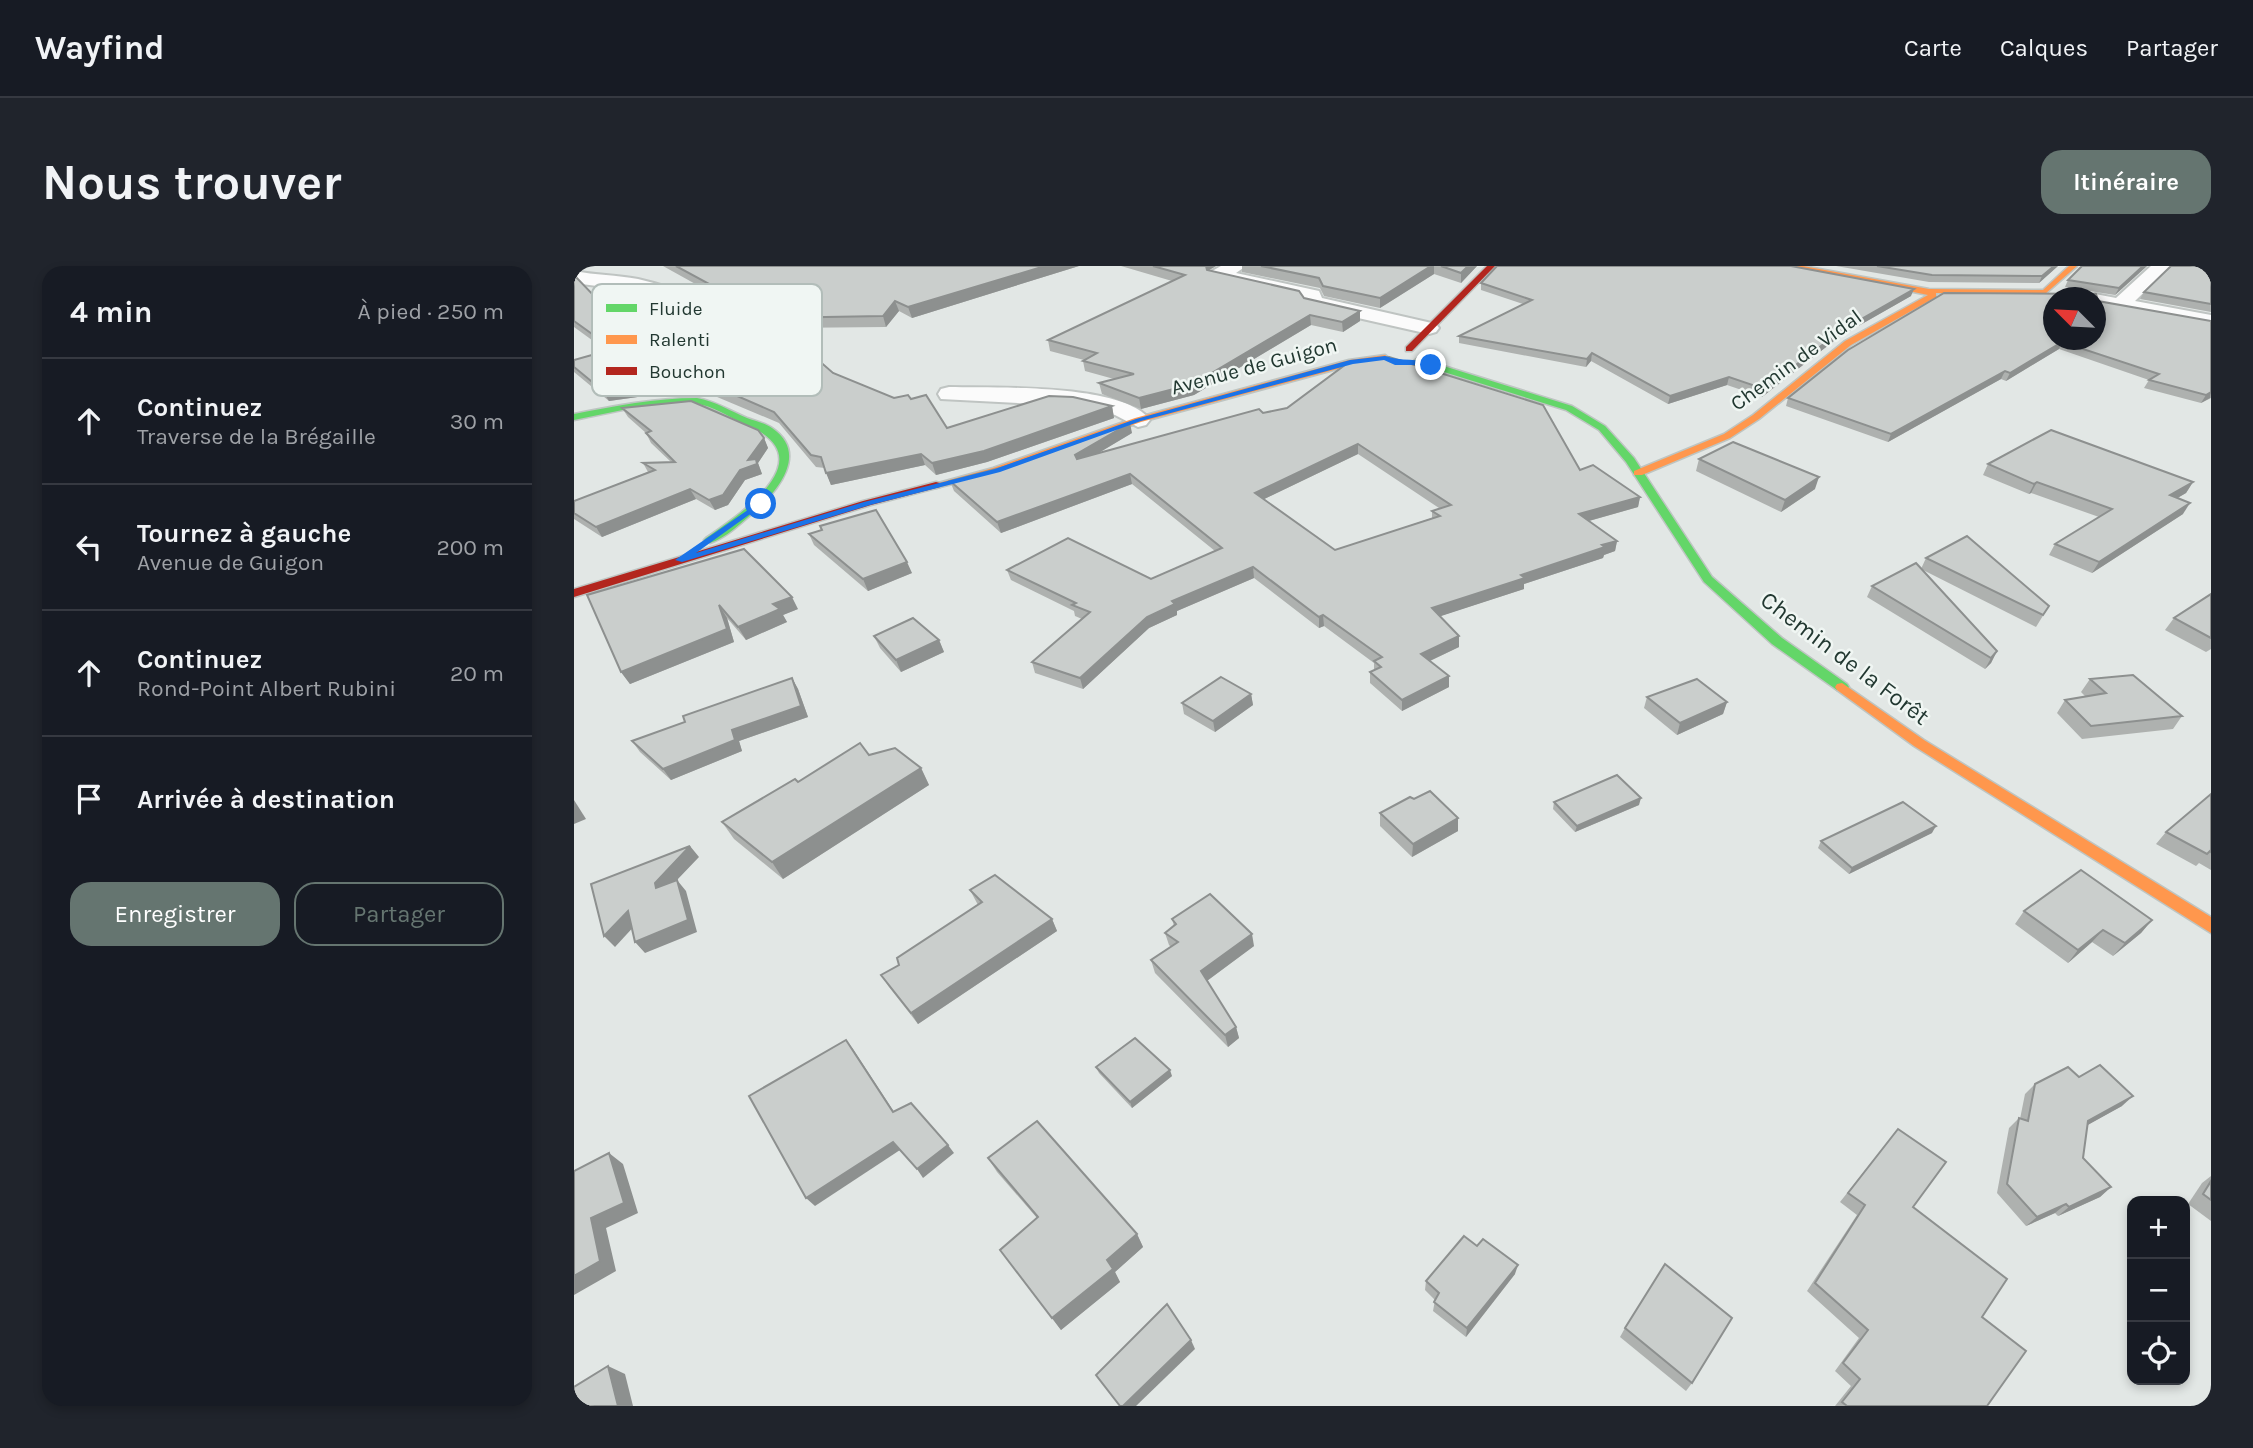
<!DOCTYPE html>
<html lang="fr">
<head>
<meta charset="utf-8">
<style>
  body { margin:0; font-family:Karla,sans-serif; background:#20242c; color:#f1f3f6 }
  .controls { position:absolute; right:21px; bottom:21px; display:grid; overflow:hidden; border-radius:14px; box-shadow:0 4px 10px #0003 }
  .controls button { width:63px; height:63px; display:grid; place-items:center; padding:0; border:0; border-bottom:2px solid #363941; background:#171b24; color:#f1f3f6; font:35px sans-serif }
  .compass { position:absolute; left:1469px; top:21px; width:63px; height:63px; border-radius:50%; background:#171b24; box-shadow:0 4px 10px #0003; rotate:294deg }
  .stop { position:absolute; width:21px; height:21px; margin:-16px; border:5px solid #1a73e8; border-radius:50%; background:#fff }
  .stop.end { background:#1a73e8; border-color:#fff; box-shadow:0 2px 7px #0008 }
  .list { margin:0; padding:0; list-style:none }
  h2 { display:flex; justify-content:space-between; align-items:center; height:91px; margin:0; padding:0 28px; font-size:30px }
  h2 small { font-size:23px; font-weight:400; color:#9ea1a6 }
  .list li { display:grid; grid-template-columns:46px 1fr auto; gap:21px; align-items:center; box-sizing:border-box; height:126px; padding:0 28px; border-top:2px solid #363941 }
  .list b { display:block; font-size:26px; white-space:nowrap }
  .list p { margin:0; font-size:23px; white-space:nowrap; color:#9ea1a6 }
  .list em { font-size:23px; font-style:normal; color:#9ea1a6 }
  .actions { display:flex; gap:14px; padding:21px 28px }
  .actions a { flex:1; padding:16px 0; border:2px solid #657570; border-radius:21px; text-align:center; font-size:24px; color:#657570 }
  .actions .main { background:#657570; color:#fff }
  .icon { flex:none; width:38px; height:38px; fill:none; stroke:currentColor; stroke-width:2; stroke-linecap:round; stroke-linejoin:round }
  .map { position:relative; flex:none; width:1637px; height:1140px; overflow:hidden; border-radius:21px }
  header { display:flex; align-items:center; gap:42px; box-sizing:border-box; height:98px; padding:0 35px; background:#171b24; border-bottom:2px solid #363941 }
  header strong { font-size:33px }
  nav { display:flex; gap:38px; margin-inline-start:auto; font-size:24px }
  .intro { display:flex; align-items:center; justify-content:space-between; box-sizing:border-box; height:168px; padding:0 42px }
  h1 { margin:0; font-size:49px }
  .button { padding:18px 32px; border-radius:21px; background:#657570; color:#fff; font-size:24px; font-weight:700 }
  main { display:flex; gap:42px; padding:0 42px }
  aside { flex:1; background:#171b24; border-radius:21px; box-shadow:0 4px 10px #0003 }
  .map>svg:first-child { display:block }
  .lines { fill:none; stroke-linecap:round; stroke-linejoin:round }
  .street-casing { stroke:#bfc4c2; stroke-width:4 }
  .fast-casing { stroke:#bec5c2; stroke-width:3 }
  .slow-casing { stroke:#bec5c2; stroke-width:3 }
  .jam-casing { stroke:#bec5c2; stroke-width:3 }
  .street { fill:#fbfbfb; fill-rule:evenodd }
  .fast { fill:#63d668; fill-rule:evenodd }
  .slow { fill:#ff974d; fill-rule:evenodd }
  .jam { fill:#b3261e; fill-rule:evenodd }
  .wall { fill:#aeb1af; fill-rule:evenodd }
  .shaded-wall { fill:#8d908f }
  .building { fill:#cacecc; stroke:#8d908f; stroke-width:2; fill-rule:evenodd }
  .route { fill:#1a73e8 }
  .labels { text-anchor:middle; stroke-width:5; stroke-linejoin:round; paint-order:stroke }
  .far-street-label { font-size:21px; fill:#223831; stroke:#f0f6f3 }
  .street-label { font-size:24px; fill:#223831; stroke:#f0f6f3 }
  .key { fill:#f0f6f3; stroke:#b2bdb9; stroke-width:2 }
  .key-label { font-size:19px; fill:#223831 }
</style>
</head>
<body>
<header>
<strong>Wayfind</strong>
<nav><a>Carte</a><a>Calques</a><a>Partager</a></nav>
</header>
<div class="intro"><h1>Nous trouver</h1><a class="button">Itinéraire</a></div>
<main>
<aside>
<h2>4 min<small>À pied · 250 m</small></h2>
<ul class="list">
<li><svg class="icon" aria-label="ahead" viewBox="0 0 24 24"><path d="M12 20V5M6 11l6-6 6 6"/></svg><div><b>Continuez</b><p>Traverse de la Brégaille</p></div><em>30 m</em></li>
<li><svg class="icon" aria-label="left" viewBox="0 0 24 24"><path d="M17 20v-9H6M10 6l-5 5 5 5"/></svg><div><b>Tournez à gauche</b><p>Avenue de Guigon</p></div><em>200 m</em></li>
<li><svg class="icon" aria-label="ahead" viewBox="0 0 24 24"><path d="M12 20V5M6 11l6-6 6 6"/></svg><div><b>Continuez</b><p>Rond-Point Albert Rubini</p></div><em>20 m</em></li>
<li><svg class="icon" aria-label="arrive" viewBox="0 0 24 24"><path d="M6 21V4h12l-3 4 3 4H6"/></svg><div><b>Arrivée à destination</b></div></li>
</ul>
<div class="actions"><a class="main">Enregistrer</a><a>Partager</a></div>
</aside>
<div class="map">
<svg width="1637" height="1140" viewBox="0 0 1637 1140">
  <rect width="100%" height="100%" fill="#e2e7e5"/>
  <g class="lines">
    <defs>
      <g id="street">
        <path d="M647 0H672L662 7 745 25 748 32 862 58 865 62 862 66 855 68 731 40 728 33 636 12 633 8Z"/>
        <path d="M1577 0H1597L1561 35 1637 49V61L1521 40V32H1513L1521 28 1542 32Z"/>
        <path d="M0 5C21 9 43 9 64 13 114 24 159 47 204 70L207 74 204 78H190L126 47 76 27 0 17Z"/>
        <path d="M375 121C418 122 550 117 576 154L572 159 564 161 541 149 502 140 367 133 364 128 367 123Z"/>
      </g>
      <g id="fast">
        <path d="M844 92 998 140 1031 160 1060 192 1138 311 1208 372 1273 418 1275 421 1273 424H1263L1198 378 1130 316 1052 196 1025 164 992 144 841 97 840 95Z"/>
        <path d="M123 132C141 135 156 145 173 152 181 155 191 157 198 162 235 187 204 225 180 246 167 257 152 272 136 277L130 274 132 272C171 245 252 190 170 158 154 151 139 139 121 138 81 135 40 146 0 154V148C41 140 81 132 123 132Z"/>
      </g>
      <g id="slow">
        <path d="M1213 0H1229L1355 23 1469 24 1495 0H1503L1471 28 1362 27V31L1277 79 1185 153 1156 172 1068 209H1060V205L1150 168 1179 149 1271 75 1354 29Z"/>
        <path d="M811 89 815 92 814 94 778 99 567 156 427 206 362 222 357 219 419 202 561 152 775 94Z"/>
        <path d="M1268 417 1350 474 1637 651V667L1340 480 1263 424 1261 421 1263 418Z"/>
      </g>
      <g id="jam">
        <path d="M913 0H921L838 85H832V81Z"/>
        <path d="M362 216 366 217V221L297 239 0 331V323L289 235Z"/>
      </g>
    </defs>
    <use href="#street" class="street-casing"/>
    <use href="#fast" class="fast-casing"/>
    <use href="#slow" class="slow-casing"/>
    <use href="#jam" class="jam-casing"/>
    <use href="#street" class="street"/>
    <use href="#fast" class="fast"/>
    <use href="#slow" class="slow"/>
    <use href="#jam" class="jam"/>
  </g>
  <g class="wall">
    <path d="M89 0H505L338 52 325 45 312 61 208 62 259 107 320 132 337 133 373 162 538 140 540 152 413 196 362 209 351 199 257 219 251 202 242 201 205 157 136 128 92 127 35 135 0 106V94L33 85 0 61V10L44 55 184 70H199L203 66 148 39 143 30Z"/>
    <path d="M547 0H642L634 4 730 32 786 55 769 66 737 59 620 129 567 143 528 128 525 117 540 113 511 105 509 95 510 94 476 85 474 74 598 15Z"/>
    <path d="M668 0H903L887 17 860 8 806 42 750 30 746 22 668 6Z"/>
    <path d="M1262 0H1484L1465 17 1355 16Z"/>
    <path d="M1508 0H1573L1541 29 1491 21 1494 14Z"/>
    <path d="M1637 0V46L1566 33 1570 26Z"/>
    <path d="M907 17 1337 30 1265 71 1188 131 1153 119 1094 138 1017 95 1012 101 885 77V70L949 38 907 24Z"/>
    <path d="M1524 35 1637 55V132L1627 137 1570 122 1575 114 1485 83 1432 115 1427 113 1314 176 1212 140 1214 132Z"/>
    <path d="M48 142 190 172 194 182 184 197 188 208 171 214 154 239 141 244 122 233 28 271 0 253V235L74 206 69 197 97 196 77 177 72 167 54 151Z"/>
    <path d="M689 147 1006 204 1066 231 1064 241 1015 255 1043 275 1041 285 1030 289 1029 292 950 318V323L866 350 885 381 856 395 875 410V421L828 445 796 417V406L800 404V397L750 360 745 362 680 312 603 345V349L575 362 509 423 461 407 458 396 508 353 501 350 500 345 437 314 433 304 577 313 641 285 558 218 427 267 380 225 376 215 558 167 524 187ZM784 188 865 242 858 245V252L761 284 690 233Z"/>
    <path d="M1125 193 1241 223 1207 246 1122 205Z"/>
    <path d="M1414 198 1619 216 1612 227 1603 232 1609 248 1518 307 1475 289 1481 278 1525 251 1457 227 1455 228 1409 209Z"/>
    <path d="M248 264 338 307 294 325 240 279 235 268Z"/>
    <path d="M1352 292 1475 340 1462 361 1347 303 1423 385 1417 397 1411 403 1293 331 1298 320 1347 303Z"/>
    <path d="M1637 328V383L1632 386 1591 364 1600 352Z"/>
    <path d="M13 329 224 343 209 349 213 356 172 374 153 352 160 376 56 418 47 406Z"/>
    <path d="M300 370 365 374 370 386 327 406 306 382Z"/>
    <path d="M218 412 224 423 234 451 165 475 168 485 97 514 66 486 58 475 111 456Z"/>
    <path d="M1516 413 1608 450 1599 463 1508 473 1483 447 1491 434 1512 431 1507 426Z"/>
    <path d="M677 428 679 439 641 466 610 448 608 437Z"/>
    <path d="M1073 431 1153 436 1149 448 1103 469 1070 442Z"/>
    <path d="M295 489 347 502 355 519 209 613 160 573 148 556 224 516Z"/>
    <path d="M1637 528V604L1625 597 1622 600 1582 578 1592 566Z"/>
    <path d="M980 536 1065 539 1001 566 979 543Z"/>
    <path d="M806 547 884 552V565L838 591 806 560Z"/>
    <path d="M1358 567 1275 608 1244 582 1247 575Z"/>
    <path d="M396 624 478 653 483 665 344 758 315 721 307 709 325 699 404 639Z"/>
    <path d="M1450 645 1578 654 1567 667 1539 690 1518 676 1494 697 1441 658Z"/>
    <path d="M598 653 680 680 633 715 662 761 665 772 654 781 581 707 577 694 597 681 595 679 591 667 600 660Z"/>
    <path d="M522 801 598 810 558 842 525 807Z"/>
    <path d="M1505 811 1548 840 1513 859 1509 892 1537 921 1526 931 1484 950 1481 947 1452 960 1423 927 1435 862 1445 852 1446 853 1451 828 1461 818Z"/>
    <path d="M1324 863 1339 941 1408 1051 1413 1140H1261L1277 1120 1261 1105 1285 1072 1233 1025 1283 949 1266 936Z"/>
    <path d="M414 892 563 968 569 981 541 1006 546 1016 487 1064 426 984 463 952 423 906Z"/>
    <path d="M1637 910V955L1614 938 1628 917Z"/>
    <path d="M903 980 941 1008 892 1071 859 1045 861 1034 851 1024 852 1015Z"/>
    <path d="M1051 1062 1118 1117 1112 1125 1046 1071Z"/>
  </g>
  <g class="shaded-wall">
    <path d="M471 0H505L338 52 334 41Z"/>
    <path d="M631 0H642L632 6Z"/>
    <path d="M857 0H860V8L806 42V32Z"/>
    <path d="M894 0H903L887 17V7Z"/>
    <path d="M1480 0H1484L1465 17 1468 10Z"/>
    <path d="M1569 0H1573L1541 29 1545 22Z"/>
    <path d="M1340 23 1337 30 1265 71 1188 131 1190 123 1268 64Z"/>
    <path d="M321 35 325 45 312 61 309 50Z"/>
    <path d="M786 45V55L769 66 768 56Z"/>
    <path d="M736 49 737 59 620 129 567 143 565 132Z"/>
    <path d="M1488 76 1485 83 1432 115 1436 107Z"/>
    <path d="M1018 87 1017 95 1012 101 1013 93Z"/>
    <path d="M1431 105 1427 113 1314 176 1317 168Z"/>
    <path d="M1155 111 1153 119 1094 138 1096 130Z"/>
    <path d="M86 116 92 127 35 135 28 124Z"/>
    <path d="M1637 126 1636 132 1627 137 1632 129Z"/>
    <path d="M538 140 540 152 413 196 362 209 358 197Z"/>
    <path d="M556 157 558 167 503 200 501 189Z"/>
    <path d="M190 172 194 182 184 197 188 208 171 214 154 239 141 244 135 234 174 194Z"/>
    <path d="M784 178V188L682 237 681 227Z"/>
    <path d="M347 188 351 199 257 219 252 207Z"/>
    <path d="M556 208 558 218 427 267 423 256Z"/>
    <path d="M1245 211 1241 223 1207 246 1211 234Z"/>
    <path d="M1463 216 1457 227 1455 228 1460 218Z"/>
    <path d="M1619 216 1612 227 1590 240 1596 229Z"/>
    <path d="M116 223 122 233 28 271 22 261Z"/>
    <path d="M1066 231 1064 241 1004 258 1005 248Z"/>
    <path d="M1616 237 1609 248 1518 307 1525 296Z"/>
    <path d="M1043 275 1041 285 1030 289 1029 292 950 318V323L858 353V342L1028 279Z"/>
    <path d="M333 296 338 307 294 325 289 313Z"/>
    <path d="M679 301 680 312 603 345V349L575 362 509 423 506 412 573 351 598 335Z"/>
    <path d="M218 331 224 343 209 349 213 356 172 374 164 361 199 338Z"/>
    <path d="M145 339 153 352 160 376 56 418 47 406Z"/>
    <path d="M749 349 750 360 745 362V351Z"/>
    <path d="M885 370V381L847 399V388Z"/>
    <path d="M365 374 370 386 327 406 322 394Z"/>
    <path d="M1423 385 1417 397 1411 403 1417 392Z"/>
    <path d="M875 410V421L828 445V434Z"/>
    <path d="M218 412 224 423 234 451 165 475 168 485 97 514 89 503 158 464Z"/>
    <path d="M677 428 679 439 641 466 639 455Z"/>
    <path d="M1153 436 1149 448 1103 469 1106 457Z"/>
    <path d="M347 502 355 519 209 613 198 596Z"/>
    <path d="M1067 532 1065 539 1001 566 1003 560Z"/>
    <path d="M0 534 12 553 0 558Z"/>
    <path d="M884 552V565L838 591 839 578Z"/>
    <path d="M1362 560 1358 567 1275 608 1278 602Z"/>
    <path d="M116 580 125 591 103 614 112 625 123 666 71 687 61 676 82 622 81 617Z"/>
    <path d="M54 645 64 656 41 681 30 670Z"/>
    <path d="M478 653 483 665 344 758 337 747Z"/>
    <path d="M1578 654 1567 667 1539 690 1551 677Z"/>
    <path d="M1529 664 1518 676 1494 697 1504 684Z"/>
    <path d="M678 668 680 680 630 717 627 705Z"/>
    <path d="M662 761 665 772 654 781 651 769Z"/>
    <path d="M272 774 279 783 326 855 319 846Z"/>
    <path d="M596 804 598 810 558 842 556 836Z"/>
    <path d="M1559 830 1548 840 1503 865 1514 855Z"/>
    <path d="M319 876 326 884 241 940 232 932Z"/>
    <path d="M374 879 380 887 349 912 343 903Z"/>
    <path d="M35 887 49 898 64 947 32 962 42 1005 0 1029V1010Z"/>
    <path d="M1537 921 1526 931 1484 950 1495 941Z"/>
    <path d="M1492 938 1481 947 1452 960 1463 951Z"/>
    <path d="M563 968 569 981 541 1006 546 1016 487 1064 478 1052 533 994Z"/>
    <path d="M944 999 941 1008 892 1071 893 1062Z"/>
    <path d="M617 1074 621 1083 562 1140H549Z"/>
    <path d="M34 1100 51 1108 59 1140H44Z"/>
  </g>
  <g class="building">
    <path d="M102 0H471L334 41 321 35 309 50 196 52 259 107 320 132 334 129 337 133 352 129 373 162 475 130 499 131 538 140 410 185 358 197 347 188 252 207 247 191 237 189 200 146 131 116H86L28 124 0 101V94L39 83 0 55V10L2 11 44 55 114 37 184 70H199L205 63 201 57 143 29 152 27Z"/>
    <path d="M579 0H632L633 4 725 25 730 32 786 45 768 56 736 49 619 118 565 132 525 117 560 108 509 95 523 87 474 74 611 9Z"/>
    <path d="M687 0H857L806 32 749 20 745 12Z"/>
    <path d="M867 0H894L887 7Z"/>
    <path d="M923 0H1217L1340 23 1268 64 1190 123 1155 111 1096 130 1018 87 1013 93 885 70 958 34 907 17Z"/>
    <path d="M1303 0H1480L1468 10 1358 9Z"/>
    <path d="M1508 0H1569L1545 22 1494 14Z"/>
    <path d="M1597 0H1637V38L1570 26Z"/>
    <path d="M1370 27 1522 28 1524 35 1637 55V126L1632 129 1575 114 1585 108 1488 76 1436 107 1431 105 1317 168 1214 132 1274 84ZM1480 32H1522V74H1480Z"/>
    <path d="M815 91 969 139 1006 204 1019 199 1066 231 1005 248 1043 275 1028 279 1031 281 947 309 951 312 858 342 885 370 847 388 875 410 828 434 796 406 807 401 800 395 808 391 749 349 745 351 679 301 598 335 601 338 573 351 506 412 458 396 516 346 498 339 502 337 433 304 494 272 577 313 648 282 556 208 423 256 376 215 430 201 556 157 501 189 503 193 685 143 689 147 713 142 775 96ZM784 178 877 239 858 245 866 250 761 284 681 227Z"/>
    <path d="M117 135 184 164 190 172 174 194 182 193 183 198 166 204 149 229 135 234 116 223 22 261 0 247V235L81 204 69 197 101 196 72 167 77 165 48 142Z"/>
    <path d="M1477 164 1619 216 1596 229 1616 237 1525 296 1481 278 1538 243 1463 216 1460 218 1414 198Z"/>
    <path d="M1159 176 1245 211 1211 234 1125 193Z"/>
    <path d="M302 244 333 296 289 313 235 268 248 264 246 260Z"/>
    <path d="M1393 270 1475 340 1469 349 1352 292Z"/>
    <path d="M170 283 218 331 199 338 206 343 164 361 145 339 153 363 47 406 13 329Z"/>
    <path d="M1342 297 1423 385 1417 392 1298 320Z"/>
    <path d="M1637 328V372L1600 352Z"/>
    <path d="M339 352 365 374 322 394 300 370Z"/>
    <path d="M1559 409 1608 450 1517 460 1491 434 1532 427 1516 413Z"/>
    <path d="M647 411 677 428 639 455 608 437Z"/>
    <path d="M218 412 227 440 158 464 161 474 89 503 58 475 111 456 109 450Z"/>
    <path d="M1123 413 1153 436 1106 457 1073 431Z"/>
    <path d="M286 477 295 489 321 482 347 502 198 596 148 556 221 513 224 516Z"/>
    <path d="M1043 509 1067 532 1003 560 980 536Z"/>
    <path d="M856 525 884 552 839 578 806 547 836 531 840 533Z"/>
    <path d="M1637 528V586L1636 585 1633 588 1592 566Z"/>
    <path d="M1329 536 1362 560 1278 602 1247 575Z"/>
    <path d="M116 580 81 617 82 622 103 614 114 654 61 676 54 645 30 670 17 618Z"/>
    <path d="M1507 604 1578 654 1551 677 1529 664 1504 684 1450 645Z"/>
    <path d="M421 609 478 653 337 747 307 709 325 699 323 692 408 636 396 624Z"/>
    <path d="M636 628 678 668 627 705 662 761 651 769 577 694 604 676 591 667 602 658 598 653Z"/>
    <path d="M561 772 596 804 556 836 522 801Z"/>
    <path d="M272 774 319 846 337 837 374 879 343 903 319 876 232 932 175 830Z"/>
    <path d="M1526 799 1559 830 1514 855 1509 892 1537 921 1495 941 1492 938 1463 951 1433 918 1445 852 1454 855 1461 818 1494 801 1505 811Z"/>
    <path d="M463 855 563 968 533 994 539 1003 478 1052 426 984 464 951 414 892Z"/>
    <path d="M1324 863 1372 896 1339 941 1433 1013 1408 1051 1452 1085 1413 1140H1273L1268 1136 1286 1113 1269 1097 1294 1064 1241 1017 1291 939 1274 927Z"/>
    <path d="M35 887 50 937 17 952 26 995 0 1010V905Z"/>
    <path d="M1637 915V934L1629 928Z"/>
    <path d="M890 970 903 980 909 973 944 999 893 1062 860 1036 865 1027 852 1015Z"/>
    <path d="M1091 998 1158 1052 1118 1117 1051 1062Z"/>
    <path d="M593 1038 617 1074 549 1140H546L522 1109Z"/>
    <path d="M34 1100 44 1140H0V1121Z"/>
  </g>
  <path class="route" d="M811 90C827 96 844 91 860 99H821L810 94 779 98 567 155 426 206 296 239 108 296 101 294 184 237 190 238 122 287 290 236 421 203 562 153 776 94Z"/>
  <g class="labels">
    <g class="far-street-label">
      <text transform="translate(1222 94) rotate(-36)" y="7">Chemin de Vidal</text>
      <text transform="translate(680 100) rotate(-15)" y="7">Avenue de Guigon</text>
    </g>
    <g class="street-label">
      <text transform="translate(1271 392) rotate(37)" y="8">Chemin de la Forêt</text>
    </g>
  </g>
  <rect x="18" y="18" width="230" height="112" rx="10" class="key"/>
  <rect x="32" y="38" width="31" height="8" fill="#63d668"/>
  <rect x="32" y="69" width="31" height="9" fill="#ff974d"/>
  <rect x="32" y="101" width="31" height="8" fill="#b3261e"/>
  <g class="key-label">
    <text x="75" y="49">Fluide</text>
    <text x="75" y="80">Ralenti</text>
    <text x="75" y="112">Bouchon</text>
  </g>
</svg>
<div class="controls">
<button>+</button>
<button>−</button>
<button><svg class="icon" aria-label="locate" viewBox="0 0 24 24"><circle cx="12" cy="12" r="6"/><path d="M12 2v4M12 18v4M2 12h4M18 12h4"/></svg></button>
</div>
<svg class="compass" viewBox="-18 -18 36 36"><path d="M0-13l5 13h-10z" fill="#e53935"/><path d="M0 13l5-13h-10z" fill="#9ea1a6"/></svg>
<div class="stop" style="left:187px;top:238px"></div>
<div class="stop end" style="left:857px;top:99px"></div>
</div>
</main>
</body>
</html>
